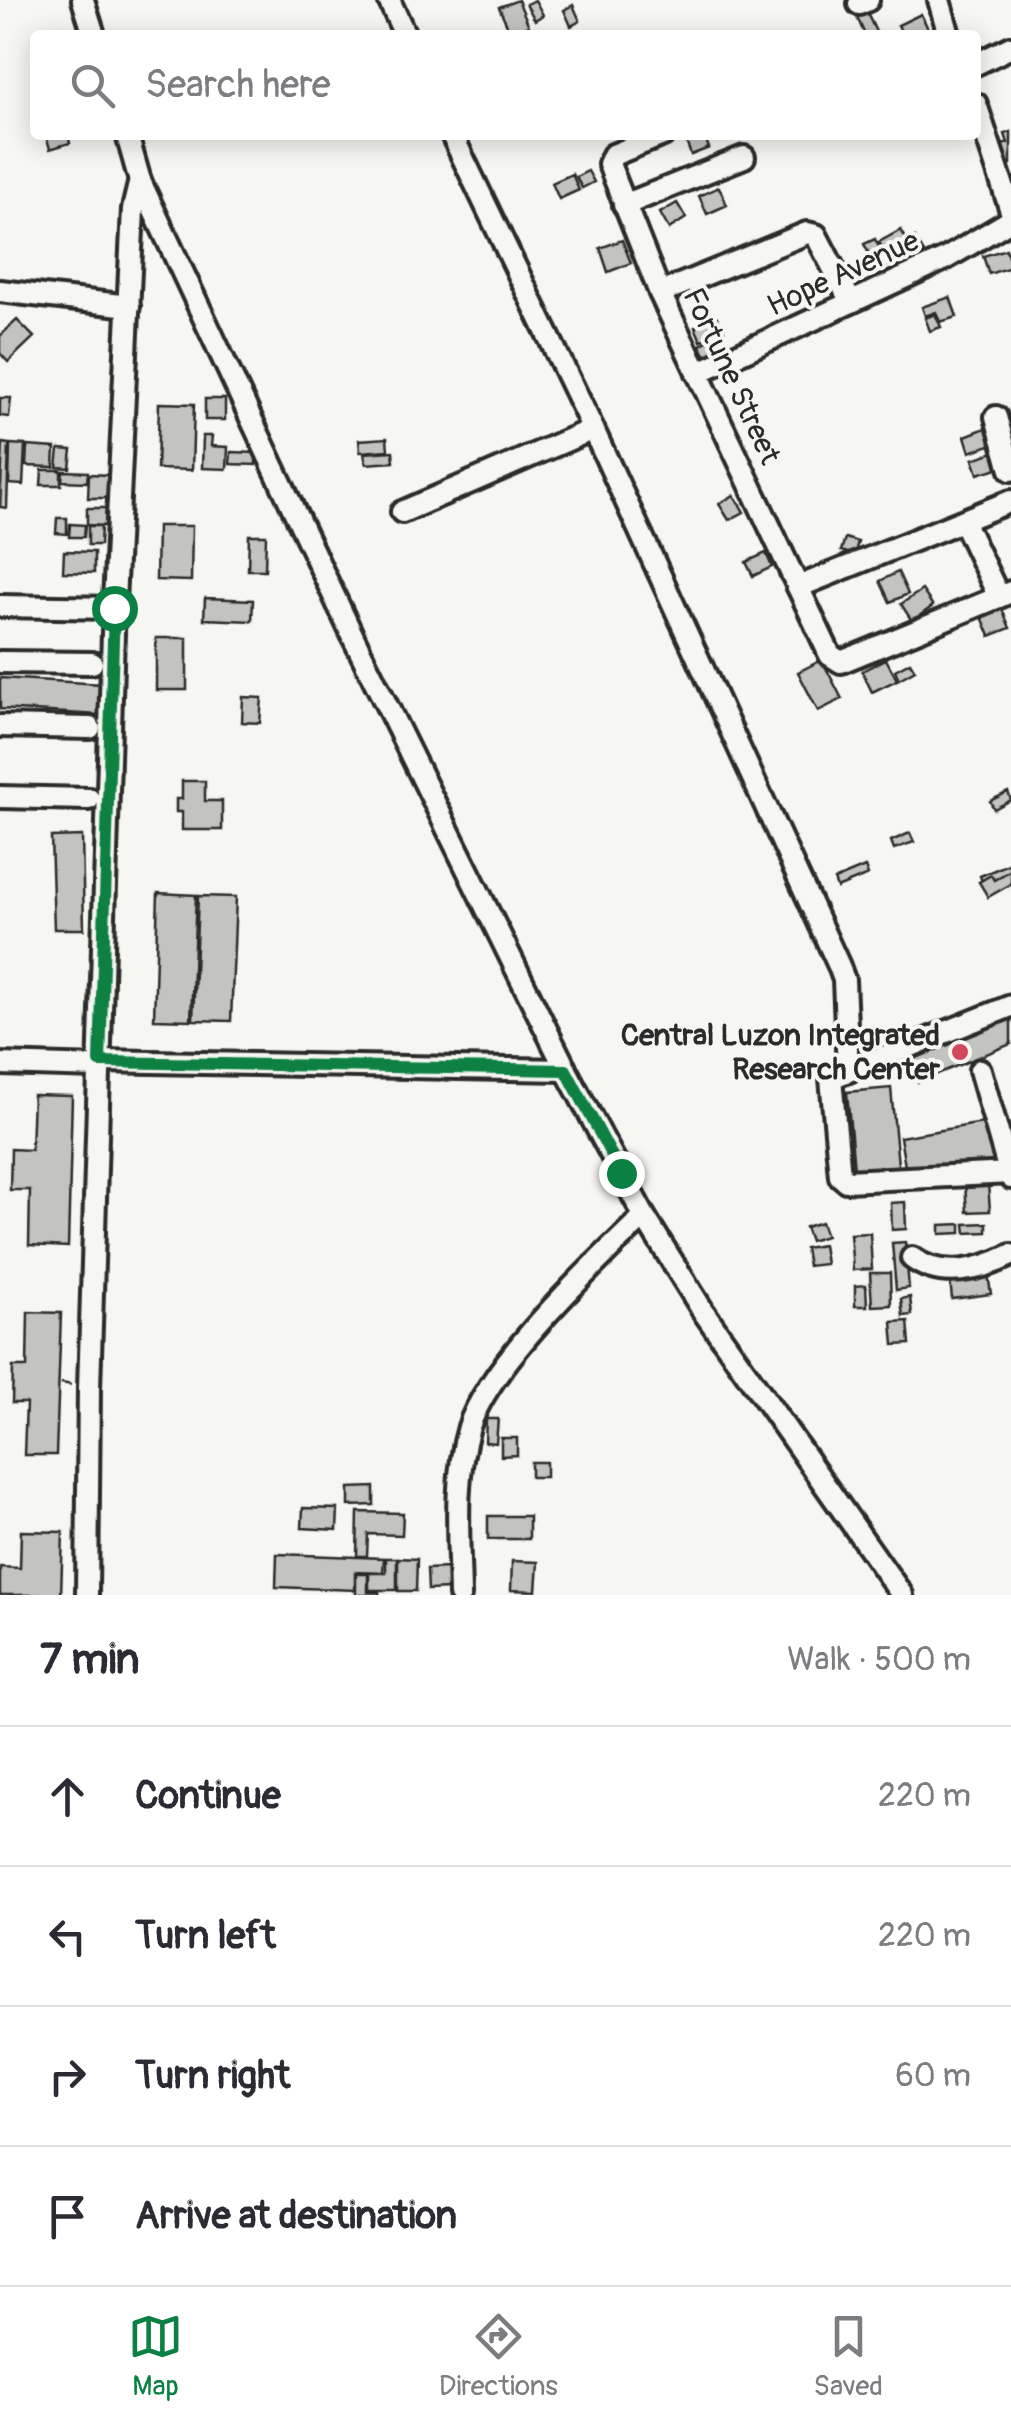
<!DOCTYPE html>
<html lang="en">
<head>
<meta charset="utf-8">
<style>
  body { margin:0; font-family:Pangolin,sans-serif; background:#f2f2f3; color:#2b2b33 }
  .stop { position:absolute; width:30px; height:30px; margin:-22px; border:8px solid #0b8043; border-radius:50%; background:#fff }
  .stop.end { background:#0b8043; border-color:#fff; box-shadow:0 2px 10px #0008 }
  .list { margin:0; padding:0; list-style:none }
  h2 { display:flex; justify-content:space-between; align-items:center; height:130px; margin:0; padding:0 40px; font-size:42px }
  h2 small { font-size:32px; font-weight:400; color:#7c7c81 }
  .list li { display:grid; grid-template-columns:65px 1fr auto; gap:30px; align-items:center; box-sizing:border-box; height:140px; padding:0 40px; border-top:2px solid #e1e1e2 }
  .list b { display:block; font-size:38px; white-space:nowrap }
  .list em { font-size:32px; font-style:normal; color:#7c7c81 }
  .icon { flex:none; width:55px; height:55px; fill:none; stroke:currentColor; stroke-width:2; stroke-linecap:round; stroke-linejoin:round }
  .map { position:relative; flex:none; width:1011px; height:1595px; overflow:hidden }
  .search { position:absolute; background:#fff; box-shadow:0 5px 25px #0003; left:30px; right:30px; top:30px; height:110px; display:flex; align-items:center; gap:25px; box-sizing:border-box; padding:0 35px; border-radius:10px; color:#7c7c81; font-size:38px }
  .sheet { height:690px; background:#fff }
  nav { display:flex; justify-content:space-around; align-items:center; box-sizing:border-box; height:140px; border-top:2px solid #e1e1e2; background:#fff; font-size:28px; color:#7c7c81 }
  nav a { display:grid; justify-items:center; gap:5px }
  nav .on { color:#0b8043 }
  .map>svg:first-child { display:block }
  .building { fill:#c3c3c0; stroke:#2b2b2b; stroke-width:2.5 }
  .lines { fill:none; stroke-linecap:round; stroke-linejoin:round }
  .minor-casing { stroke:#2b2b2b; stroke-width:28 }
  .path { stroke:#2b2b2b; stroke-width:2.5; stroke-dasharray:10 8; stroke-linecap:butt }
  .minor { stroke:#f6f6f2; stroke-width:20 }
  .route { stroke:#0b8043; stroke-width:12 }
  .poi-dot { fill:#d1495b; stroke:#f6f6f2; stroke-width:4 }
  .labels { text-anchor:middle; stroke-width:8; stroke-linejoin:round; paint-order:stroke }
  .street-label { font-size:30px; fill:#2b2b2b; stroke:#f6f6f2 }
  .poi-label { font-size:30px; font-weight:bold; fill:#2b2b2b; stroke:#f6f6f2; text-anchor:end }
</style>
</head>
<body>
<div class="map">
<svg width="1011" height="1595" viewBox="0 0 1011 1595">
  <rect width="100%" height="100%" fill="#f6f6f2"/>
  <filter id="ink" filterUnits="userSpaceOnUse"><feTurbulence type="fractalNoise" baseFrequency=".01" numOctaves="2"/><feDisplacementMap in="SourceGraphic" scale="20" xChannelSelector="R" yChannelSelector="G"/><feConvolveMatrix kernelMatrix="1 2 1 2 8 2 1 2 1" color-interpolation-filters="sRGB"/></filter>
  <g filter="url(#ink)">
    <g class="building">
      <path d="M518 0 529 26 511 34 499 7Z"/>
      <path d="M535 0 543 15 535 20 526 4Z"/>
      <path d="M573 5 580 21 571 26 564 10Z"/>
      <path d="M865 9 876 32 870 35H865L855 13Z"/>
      <path d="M921 14 930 33 903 35 898 25Z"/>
      <path d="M1011 132V164L1005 166 997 147 1008 143 1005 134Z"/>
      <path d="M46 135H68L70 143 50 149Z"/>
      <path d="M704 135 709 148 691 155 684 136Z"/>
      <path d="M588 171 594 182 582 188 576 177Z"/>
      <path d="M572 174 579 190 559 199 552 183Z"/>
      <path d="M719 187 727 205 707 214 699 196Z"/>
      <path d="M677 203 686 218 669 229 660 213Z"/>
      <path d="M901 230 908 242 915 238 924 253 894 269 879 242Z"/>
      <path d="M875 239 888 265 878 271 864 244Z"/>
      <path d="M622 240 631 263 608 272 600 248Z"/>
      <path d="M1006 249 1011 267 989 274 983 256Z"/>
      <path d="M950 297 957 317 940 322 936 312 925 316 922 307Z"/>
      <path d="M935 314 941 327 930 331 925 318Z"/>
      <path d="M717 317 724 331 701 341 695 327Z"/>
      <path d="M17 320 34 337 8 362 0 353V336Z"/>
      <path d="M715 337 723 351 708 360 700 345Z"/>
      <path d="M0 398H11L9 417 0 416Z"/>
      <rect x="205" y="399" width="20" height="21"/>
      <path d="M159 403 194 404 192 470 157 469Z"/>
      <path d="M996 424 1002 441 970 452 965 436Z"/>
      <path d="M203 436H212L211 446 228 447 227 469 202 468Z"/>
      <path d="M387 438 388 450 360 452 359 440Z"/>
      <path d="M3 443 9 444 7 508 0 507Z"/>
      <path d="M10 444 25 445 23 485 9 484Z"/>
      <path d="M27 446 55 448 54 467 26 466Z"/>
      <path d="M59 449 72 450 70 468 57 467Z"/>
      <path d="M1003 449 1008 465 978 474 973 459Z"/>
      <path d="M393 451 394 462 366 464 364 453Z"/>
      <path d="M231 452 256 453V465L230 464Z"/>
      <path d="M42 470H61V485H41Z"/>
      <path d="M63 471 88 472 87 482 62 481Z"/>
      <path d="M89 474 109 475 108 498H88Z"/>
      <path d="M734 495 744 512 729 520 719 504Z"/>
      <path d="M87 508H106L105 526 87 525Z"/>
      <path d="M57 518H67V534L56 533Z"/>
      <path d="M70 524 85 525 84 537H69Z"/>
      <path d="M88 526H101L100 545H88Z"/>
      <path d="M157 526H192L191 581 156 580Z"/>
      <path d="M249 535H266L265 570H248Z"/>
      <path d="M845 538 858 542 854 555 841 551Z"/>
      <path d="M64 551 94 552V573L63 572Z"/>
      <path d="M766 553 772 567 753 576 746 562Z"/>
      <path d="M898 572 908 594 890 602 880 581Z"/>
      <path d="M922 590 933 606 912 621 901 604Z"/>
      <path d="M205 598 253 600 252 621 204 619Z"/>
      <path d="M1000 604 1010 628 990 636 980 612Z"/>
      <rect x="156" y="638" width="31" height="52"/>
      <path d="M886 659 897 680 872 692 862 671Z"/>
      <path d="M822 660 842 699 818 711 798 672Z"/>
      <path d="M910 662 915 670 899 679 895 670Z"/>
      <path d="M0 678 102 684 100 715 0 709Z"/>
      <path d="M243 697 262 698 260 723 242 722Z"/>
      <path d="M182 781H205V801H222V830H182V812H176V799H182Z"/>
      <path d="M1008 792 1011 800 994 809 990 801Z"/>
      <path d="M910 833 914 842 894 849 891 841Z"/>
      <path d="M82 836 84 929H54L51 837Z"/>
      <path d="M1011 863V881L986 891 980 876Z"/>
      <path d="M865 867 868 875 837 888 834 880Z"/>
      <path d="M1011 870V884L988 897 979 882 991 875 994 880Z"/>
      <path d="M158 893 196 895 191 1020 154 1019Z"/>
      <path d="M198 896 236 897 231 1021 193 1020Z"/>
      <path d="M1011 1019V1044L918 1082 909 1061Z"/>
      <path d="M891 1088 899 1176 855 1180 847 1092Z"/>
      <path d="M33 1095 72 1096 68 1247 29 1245 30 1190H10L11 1149 31 1150Z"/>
      <path d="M989 1122 996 1163 907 1178 900 1137Z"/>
      <path d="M988 1183 990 1211 967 1212 965 1185Z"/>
      <path d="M905 1202 906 1229 892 1230 891 1203Z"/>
      <path d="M821 1222 826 1236 810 1241 805 1227Z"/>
      <path d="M987 1223V1232L966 1233 965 1224Z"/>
      <path d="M961 1224V1233L940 1234V1225Z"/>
      <path d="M870 1233 872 1269 853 1270 850 1234Z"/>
      <path d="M905 1242 909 1288 896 1290 892 1243Z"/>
      <path d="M823 1245 826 1264 808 1266 805 1248Z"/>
      <path d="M870 1273H890L891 1305 872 1306Z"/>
      <path d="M988 1274 991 1294 952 1299 950 1279Z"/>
      <path d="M866 1285 867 1306H855V1286Z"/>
      <path d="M910 1297 912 1315 903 1316 901 1299Z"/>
      <path d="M28 1312 61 1313 56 1455H24L26 1403H12L13 1367H27Z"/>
      <path d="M908 1321 910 1344 894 1345 892 1322Z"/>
      <path d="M486 1419H498L496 1443 485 1442Z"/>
      <path d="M501 1438H517V1455L501 1456Z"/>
      <rect x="531" y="1462" width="15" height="15"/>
      <path d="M374 1487V1505L349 1506V1488Z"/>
      <path d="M303 1508 338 1509 337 1530 302 1528Z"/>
      <path d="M358 1512 403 1513 402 1535 368 1534 367 1556H357Z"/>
      <rect x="488" y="1516" width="41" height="23"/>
      <path d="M21 1531 63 1532 61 1595H0V1567L20 1568Z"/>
      <path d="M277 1554 384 1558 383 1573 355 1572V1590L276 1587Z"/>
      <path d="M386 1558H397V1590H369V1573H386Z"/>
      <path d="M398 1558 417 1559 416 1591H398Z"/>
      <path d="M512 1561 538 1562 536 1591 511 1590Z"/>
      <path d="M448 1568 449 1589 428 1590 427 1569Z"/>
      <path d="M356 1574H368V1592H379V1595H356Z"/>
    </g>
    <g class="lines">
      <defs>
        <g id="minor">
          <path d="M83 0 94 35"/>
          <path d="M389 0 405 35"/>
          <path d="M939 0 949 35"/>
          <path d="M859 4 868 0"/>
          <path d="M976 64 1011 47"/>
          <path d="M976 104 1011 211"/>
          <path d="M127 135 140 181 355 641 566 1070 644 1216 703 1311 902 1595"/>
          <path d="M452 135 593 429 839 966 844 980 848 1071"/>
          <path d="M663 135 613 155 609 164 660 293 830 655 841 662 1011 592"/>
          <path d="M624 205 744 157"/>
          <path d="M0 291 129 306"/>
          <path d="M660 293 807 233 816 235 851 302"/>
          <path d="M697 373 945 259 1011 220"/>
          <path d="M996 417 1011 470"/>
          <path d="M402 512 593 429"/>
          <path d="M963 521 999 597"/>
          <path d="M798 587 1011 501"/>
          <path d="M0 606 114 608"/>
          <path d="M0 662 92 663"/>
          <path d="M0 726 90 728"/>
          <path d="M0 797 89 799"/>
          <path d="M1011 1006 831 1078 840 1176 846 1181 1011 1173"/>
          <path d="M100 1061 566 1070"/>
          <path d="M0 1064 99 1067"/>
          <path d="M980 1070 1011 1178"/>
          <path d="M912 1258C941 1280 981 1270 1011 1255"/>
          <path d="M87 1595 89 1388 114 602 133 209 140 180"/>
          <path d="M460 1595C459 1540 453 1481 469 1427 489 1364 594 1264 644 1216"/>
        </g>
      </defs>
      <use href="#minor" class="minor-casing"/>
      <path class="path" d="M61 1383 73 1385"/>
      <use href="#minor" class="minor"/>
    </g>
  </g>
  <g class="lines" filter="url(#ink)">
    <path class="route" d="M114 608 100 1062 566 1070 621 1173"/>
  </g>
  <circle class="poi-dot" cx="960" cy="1052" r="10"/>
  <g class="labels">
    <g class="street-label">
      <text transform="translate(843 273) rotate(-25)" y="10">Hope Avenue</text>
      <text transform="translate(732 376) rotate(65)" y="10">Fortune Street</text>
    </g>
    <g class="poi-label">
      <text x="940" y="1045">Central Luzon Integrated<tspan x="940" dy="34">Research Center</tspan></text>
    </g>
  </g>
</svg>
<div class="stop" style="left:114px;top:608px"></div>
<div class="stop end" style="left:621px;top:1173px"></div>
<div class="search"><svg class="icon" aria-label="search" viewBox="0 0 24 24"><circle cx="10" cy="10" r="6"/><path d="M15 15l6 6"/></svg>Search here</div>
</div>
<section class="sheet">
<h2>7 min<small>Walk · 500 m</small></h2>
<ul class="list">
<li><svg class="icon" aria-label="ahead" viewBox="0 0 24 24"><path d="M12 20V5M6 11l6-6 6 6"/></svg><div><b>Continue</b></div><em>220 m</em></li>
<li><svg class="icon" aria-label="left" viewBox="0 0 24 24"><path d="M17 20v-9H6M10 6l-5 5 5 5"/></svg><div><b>Turn left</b></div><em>220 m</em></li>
<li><svg class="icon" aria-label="right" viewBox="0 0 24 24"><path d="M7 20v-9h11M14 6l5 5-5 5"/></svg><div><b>Turn right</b></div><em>60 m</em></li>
<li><svg class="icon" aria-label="arrive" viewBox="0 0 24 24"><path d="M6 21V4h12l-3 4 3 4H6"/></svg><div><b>Arrive at destination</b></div></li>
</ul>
</section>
<nav>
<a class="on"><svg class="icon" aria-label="map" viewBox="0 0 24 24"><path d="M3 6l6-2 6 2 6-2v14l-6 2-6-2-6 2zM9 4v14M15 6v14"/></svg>Map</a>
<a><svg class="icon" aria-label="directions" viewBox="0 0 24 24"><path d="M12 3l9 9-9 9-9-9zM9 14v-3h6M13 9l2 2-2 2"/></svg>Directions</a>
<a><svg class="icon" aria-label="saved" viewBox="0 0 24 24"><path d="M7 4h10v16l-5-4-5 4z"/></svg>Saved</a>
</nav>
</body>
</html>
